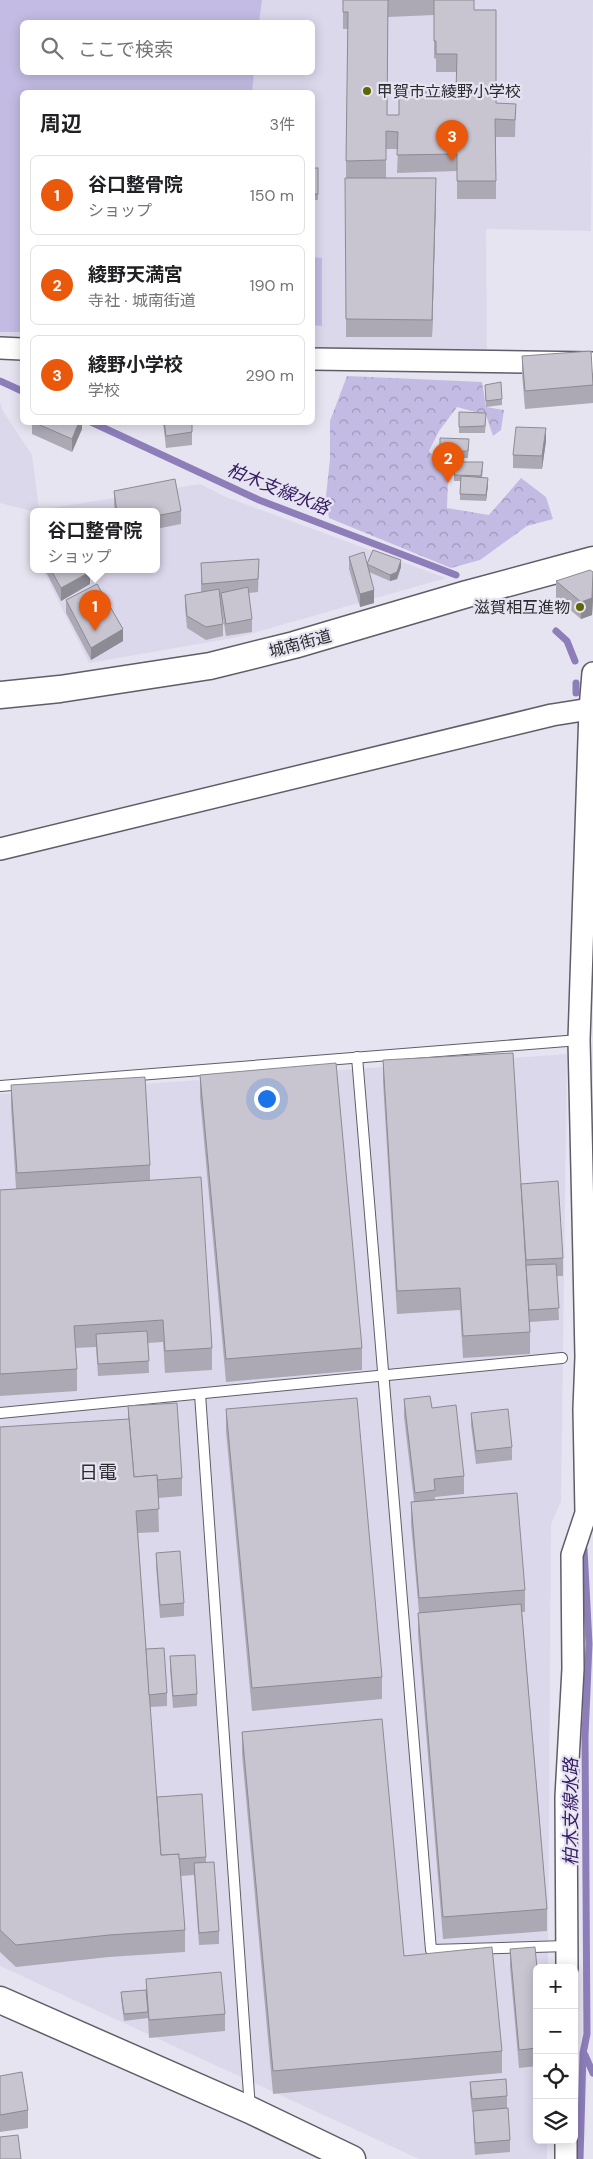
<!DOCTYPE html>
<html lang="ja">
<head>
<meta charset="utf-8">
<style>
  body { margin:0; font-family:"DM Sans","Noto Sans JP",sans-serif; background:#f6f6f6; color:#202124 }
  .controls { position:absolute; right:15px; bottom:15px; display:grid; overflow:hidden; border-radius:8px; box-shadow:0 2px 12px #0003 }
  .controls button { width:45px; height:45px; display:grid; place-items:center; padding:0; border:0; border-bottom:1px solid #e0e0e0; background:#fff; color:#202124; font:25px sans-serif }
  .you { position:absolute; left:266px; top:1098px; width:18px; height:18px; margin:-12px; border:4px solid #fff; border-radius:50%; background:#1a73e8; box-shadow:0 0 0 8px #1a73e833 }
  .badge { display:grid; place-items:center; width:32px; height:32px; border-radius:50%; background:#ea580c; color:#fff; font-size:16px; font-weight:700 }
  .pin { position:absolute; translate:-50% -41px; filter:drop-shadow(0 1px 2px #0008) }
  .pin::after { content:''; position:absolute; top:26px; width:18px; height:15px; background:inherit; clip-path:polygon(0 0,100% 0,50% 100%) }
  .popup { position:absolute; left:30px; top:508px; width:130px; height:65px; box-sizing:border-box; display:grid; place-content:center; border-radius:8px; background:#fff; filter:drop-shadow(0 1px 4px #0005); font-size:16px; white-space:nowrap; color:#757577 }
  .popup b { font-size:19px; color:#202124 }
  .popup::after { content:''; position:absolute; left:50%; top:100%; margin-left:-10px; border:10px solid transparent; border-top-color:#fff }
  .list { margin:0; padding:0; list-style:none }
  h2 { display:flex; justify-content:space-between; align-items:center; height:65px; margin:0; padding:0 20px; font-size:21px }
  h2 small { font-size:16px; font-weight:400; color:#757577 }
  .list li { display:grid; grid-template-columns:32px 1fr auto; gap:15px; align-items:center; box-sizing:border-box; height:80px; margin:0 10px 10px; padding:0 10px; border:1px solid #e0e0e0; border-radius:8px }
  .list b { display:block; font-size:19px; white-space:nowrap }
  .list p { margin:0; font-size:16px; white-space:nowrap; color:#757577 }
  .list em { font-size:16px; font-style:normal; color:#757577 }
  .icon { flex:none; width:28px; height:28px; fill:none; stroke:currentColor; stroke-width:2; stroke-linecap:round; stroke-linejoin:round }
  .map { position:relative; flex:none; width:593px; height:2159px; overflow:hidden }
  .search { position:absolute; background:#fff; box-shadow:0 2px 12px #0003; left:20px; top:20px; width:295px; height:55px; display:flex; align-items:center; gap:12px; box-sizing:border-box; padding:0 18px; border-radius:8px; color:#757577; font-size:19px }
  .panel { position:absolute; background:#fff; box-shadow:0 2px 12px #0003; left:20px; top:90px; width:295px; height:335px; border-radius:8px }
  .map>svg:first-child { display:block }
  .built { fill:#dcd8ec; fill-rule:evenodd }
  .forest { fill:url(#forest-crowns) }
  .pitch { fill:#c3bbe3 }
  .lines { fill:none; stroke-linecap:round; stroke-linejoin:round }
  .stream { stroke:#8d7eba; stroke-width:7 }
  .service-casing { stroke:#5f5d67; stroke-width:12 }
  .minor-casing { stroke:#5f5d67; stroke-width:24 }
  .tertiary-casing { stroke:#5f5d67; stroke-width:29 }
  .service { stroke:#fff; stroke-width:10 }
  .minor { stroke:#fff; stroke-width:21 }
  .tertiary { stroke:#fff; stroke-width:26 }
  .wall { fill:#aca9b4; fill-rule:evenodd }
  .shaded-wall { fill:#8c8a92 }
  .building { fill:#c8c5d1; stroke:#8c8a92 }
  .poi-dot { fill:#5e6504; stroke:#e7e4f1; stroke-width:2 }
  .labels { text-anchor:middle; stroke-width:4.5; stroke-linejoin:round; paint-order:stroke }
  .poi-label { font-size:16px; fill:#2c2b30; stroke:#e7e4f1; text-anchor:start }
  .street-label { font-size:16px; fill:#2c2b30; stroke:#e7e4f1 }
  .water-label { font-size:18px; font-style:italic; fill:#361c64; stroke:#e7e4f1 }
  .quarter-label { font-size:19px; fill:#2c2b30; stroke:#e7e4f1 }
</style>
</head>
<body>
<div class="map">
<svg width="593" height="2159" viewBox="0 0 593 2159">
  <defs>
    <pattern id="forest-crowns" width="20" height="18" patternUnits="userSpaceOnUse" patternTransform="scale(1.25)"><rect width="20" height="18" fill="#c3bbe3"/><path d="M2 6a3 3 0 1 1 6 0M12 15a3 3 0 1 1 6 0" fill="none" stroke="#9f98b8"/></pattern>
  </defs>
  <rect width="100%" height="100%" fill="#e7e4f1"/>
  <g class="built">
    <path d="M0 0H593L591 231 486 229 487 356 313 351 312 92H22V343L0 342ZM22 22H312V72H22Z"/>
    <path d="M0 402 3 411 32 455 39 510 200 484 226 497 446 578 239 637 89 663 43 570H156V512H35L0 503Z"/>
    <path d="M567 1054 561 1502 551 1524 548 1968H537V2140H547V2159H419L0 1966V1094Z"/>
  </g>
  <path class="forest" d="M347 376 482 382 486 407 504 410 501 430 493 436 486 415 457 407 439 431 429 451 448 478 447 508 489 515 521 478 546 497 553 519 527 526 480 560 451 568 329 518 326 496 330 459V421Z"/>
  <g class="pitch">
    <path d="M0 0H262L259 22H22V72L254 73 252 92H22V332H0Z"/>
    <path d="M313 257 322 258V326L313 325Z"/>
  </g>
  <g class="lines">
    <g class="stream">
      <path d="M0 381 22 391"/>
      <path d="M91 422 259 500 456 575"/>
      <path d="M556 631 567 641 575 661"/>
      <path d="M576 683V693"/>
      <path d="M585 2055 593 2073"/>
      <path d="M580 2159 583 2053 587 2034 585 1736 589 1644 584 1549"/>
    </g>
    <defs>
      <g id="service">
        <path d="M357 1057 431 1950 567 1946"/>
        <path d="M0 1086 579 1040"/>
        <path d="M200 1394 250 2109"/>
        <path d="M0 1413 562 1358"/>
      </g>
      <g id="minor">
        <path d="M0 348 22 349"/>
        <path d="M312 359 593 363"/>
        <path d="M0 849 552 715 590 709"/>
        <path d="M567 1968 566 1797 573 1669 572 1555 586 1513 584 1409 586 1357 584 1259 579 1040 590 709 593 673"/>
        <path d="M566 2140V2159"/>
      </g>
      <g id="tertiary">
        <path d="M0 695 60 689 210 666 294 645 467 594 593 560"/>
        <path d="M0 2000 250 2110 352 2159"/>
      </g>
    </defs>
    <use href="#service" class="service-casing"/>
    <use href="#minor" class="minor-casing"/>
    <use href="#tertiary" class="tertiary-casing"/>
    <use href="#service" class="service"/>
    <use href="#minor" class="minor"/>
    <use href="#tertiary" class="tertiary"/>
  </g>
  <g class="wall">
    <path d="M343 0H474V10L496 103 516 104 515 137H496V199H457V171L397 173 398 149H386V178L436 196 432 337H346V161L348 29H343ZM434 15V58L436 59V72H457L456 92 399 115H387L388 17Z"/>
    <rect x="312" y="168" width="6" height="32"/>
    <path d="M522 356 593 374V403L525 409 522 374Z"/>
    <path d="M485 385 502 399V405L486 407Z"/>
    <path d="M459 412 486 419 485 433H459Z"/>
    <path d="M32 422H82V429L72 452 32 434Z"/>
    <path d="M163 422H192V445L166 448Z"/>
    <path d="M440 438 469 445 468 458H440Z"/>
    <path d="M546 441 542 469 513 468V455Z"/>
    <path d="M483 469 482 478 488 485 486 501 460 500V481H454V475Z"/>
    <path d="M114 491 181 511V524L156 529V512H115L114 504Z"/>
    <path d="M349 557 367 563 401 567 397 579 390 581 369 572 374 603 360 607 349 569Z"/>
    <path d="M259 559 258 592 248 593 252 619V632L226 636 221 605 223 624V636L206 640 187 628 185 607V595L201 592V563Z"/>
    <path d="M45 570H89L90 584 61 601Z"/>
    <path d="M593 572V599L592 615 581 619 556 598V581Z"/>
    <path d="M66 600 123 641 91 660 66 613Z"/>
    <path d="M383 1060 521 1184 563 1258V1276H557L559 1320 530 1322V1354L463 1358 460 1310 397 1314 383 1082Z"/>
    <path d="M200 1075 362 1348V1370L226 1382 200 1097Z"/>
    <path d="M11 1085 150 1165V1181L212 1348V1370L165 1373 163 1342 148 1343 149 1373 98 1376 96 1347 75 1348 77 1369V1391L0 1396V1190L16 1189 11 1107Z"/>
    <path d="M404 1399 464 1476V1494L435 1497V1500L525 1590V1612H522L547 1909V1931L443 1939 418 1635V1613H419L411 1524V1502L414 1501 404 1417Z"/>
    <path d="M128 1406 182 1478V1496L158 1498 159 1532 138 1533 146 1649 167 1693V1706L150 1707 157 1797 206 1857V1862L219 1931V1944L199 1945 194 1875 181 1876 185 1930V1952L109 1957 16 1967 0 1952V1427L128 1419Z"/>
    <path d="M226 1409 382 1677V1699L252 1711 226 1431Z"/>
    <path d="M471 1413 512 1447V1460L476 1464 471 1425Z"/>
    <path d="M156 1553 184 1603V1616L160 1618 156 1566Z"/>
    <path d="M170 1656 197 1694V1706L173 1708 170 1669Z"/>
    <path d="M242 1732 404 1956 502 2051V2073L273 2094 242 1754Z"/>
    <path d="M510 1949 537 1968V2066L519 2068 510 1967Z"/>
    <path d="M146 1979 225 2014V2031L149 2038 148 2018 124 2021 121 1998V1992L146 1990Z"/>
    <path d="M0 2076 28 2110V2128L0 2132Z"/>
    <path d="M470 2082 507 2096V2108L510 2140V2152L475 2155 473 2124V2112H472L470 2094Z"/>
  </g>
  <g class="shaded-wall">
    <path d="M436 178V196L432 337V320Z"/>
    <path d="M79 422H82V429L72 452V439Z"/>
    <path d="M546 428V441L542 469V456Z"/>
    <path d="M488 478V485L486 501V495Z"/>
    <path d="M401 560V567L397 579 390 581V575Z"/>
    <path d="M90 572V584L61 601V588Z"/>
    <path d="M593 581V599L592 615 581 619V602Z"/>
    <path d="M374 590V603L360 607V594Z"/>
    <path d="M123 629V641L91 660V648Z"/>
  </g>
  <g class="building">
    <path d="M343 0H388L387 115H399V92H456L457 54H436V41H434V0H474V10H496V103L516 104 515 120 495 119 496 181H457V154L397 155 398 132 386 131V160L346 161 348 12H343Z"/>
    <rect x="312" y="168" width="6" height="26"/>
    <path d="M345 178H436L432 320 346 319Z"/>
    <path d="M591 351 593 385 525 391 522 356Z"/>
    <path d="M501 382 502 399 486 401 485 385Z"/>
    <path d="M459 412 486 413 485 426 459 427Z"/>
    <path d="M33 422H79L72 439Z"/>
    <path d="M164 422H192V432L166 436Z"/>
    <path d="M516 427 546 428 542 456 513 455Z"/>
    <path d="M440 438 469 439 468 451 440 452Z"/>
    <path d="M455 462H483L481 476 454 475Z"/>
    <path d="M461 476 488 478 486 495 460 494Z"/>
    <path d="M175 479 181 511 156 516V512H117L114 491Z"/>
    <path d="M373 550 401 560 397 572 390 575 367 564Z"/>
    <path d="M364 552 374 590 360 594 349 557Z"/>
    <path d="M259 559 258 579 202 584 201 563Z"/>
    <path d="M51 570H89L90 572 61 588Z"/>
    <path d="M590 570 593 572 592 598 581 602 556 581Z"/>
    <path d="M97 584 123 629 91 648 66 600Z"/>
    <path d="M248 587 252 619 226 624 221 593Z"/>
    <path d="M219 589 223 624 206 627 187 616 185 595Z"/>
    <path d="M513 1053 530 1332 463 1336 460 1288 397 1291 383 1060Z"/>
    <path d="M336 1063 362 1348 226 1359 200 1075Z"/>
    <path d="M145 1077 150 1165 17 1173 11 1085Z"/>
    <path d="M201 1177 212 1348 165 1351 163 1320 74 1326 77 1369 0 1374V1190Z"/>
    <path d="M558 1181 563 1258 526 1260 521 1184Z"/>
    <path d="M556 1264 559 1308 529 1310 526 1265Z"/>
    <path d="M147 1331 149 1361 98 1364 96 1334Z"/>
    <path d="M430 1396 432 1408 456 1405 464 1476 434 1479 435 1490 415 1493 404 1399Z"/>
    <path d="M357 1398 382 1677 252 1688 226 1409Z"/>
    <path d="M177 1403 182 1478 157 1480V1475L134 1477 128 1406Z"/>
    <path d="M508 1409 512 1447 476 1451 471 1413Z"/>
    <path d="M129 1419 134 1477 157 1475 159 1509 136 1511 161 1855 179 1854 185 1930 109 1935 16 1945 0 1930V1427Z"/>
    <path d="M517 1493 525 1590 419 1598 411 1502Z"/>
    <path d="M180 1551 184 1603 160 1605 156 1553Z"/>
    <path d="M521 1604 547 1909 443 1917 418 1613Z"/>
    <path d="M164 1648 167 1693 149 1695 146 1649Z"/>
    <path d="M195 1655 197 1694 173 1696 170 1656Z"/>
    <path d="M382 1719 404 1956 492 1947 502 2051 273 2071 242 1732Z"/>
    <path d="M202 1794 206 1857 179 1859V1854L161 1855 157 1797Z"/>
    <path d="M214 1862 219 1931 199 1933 194 1863Z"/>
    <path d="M535 1947 537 1968V2048L519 2050 510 1949Z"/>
    <path d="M221 1972 225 2014 149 2020 146 1979Z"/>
    <path d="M146 1990 148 2012 124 2014 121 1992Z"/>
    <path d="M22 2072 28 2110 0 2115V2076Z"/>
    <path d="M506 2079 507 2096 472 2099 470 2082Z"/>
    <path d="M508 2108 510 2140 475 2143 473 2111Z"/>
    <path d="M18 2135 21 2159H0V2137Z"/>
  </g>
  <g class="poi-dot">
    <circle cx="367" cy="91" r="5"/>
    <circle cx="580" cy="607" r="5"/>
  </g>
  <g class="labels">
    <g class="poi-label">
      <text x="377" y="97">甲賀市立綾野小学校</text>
      <text x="570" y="613" text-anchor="end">滋賀相互進物</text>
    </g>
    <g class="street-label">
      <text transform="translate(300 643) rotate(-15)" y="6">城南街道</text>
    </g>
    <g class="water-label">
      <text transform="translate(278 489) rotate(22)" y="6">柏木支線水路</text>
      <text transform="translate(571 1812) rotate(-90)" y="6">柏木支線水路</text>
    </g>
    <g class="quarter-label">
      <text x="98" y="1479">日電</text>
    </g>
  </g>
</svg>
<div class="controls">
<button>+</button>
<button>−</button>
<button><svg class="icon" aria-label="locate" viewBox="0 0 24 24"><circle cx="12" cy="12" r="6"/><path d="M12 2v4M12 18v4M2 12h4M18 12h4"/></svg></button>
<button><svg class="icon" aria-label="layers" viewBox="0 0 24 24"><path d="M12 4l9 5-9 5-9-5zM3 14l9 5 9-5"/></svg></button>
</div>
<div class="you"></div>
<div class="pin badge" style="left:95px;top:631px">1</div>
<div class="popup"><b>谷口整骨院</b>ショップ</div>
<div class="pin badge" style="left:448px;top:483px">2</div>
<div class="pin badge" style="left:452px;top:161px">3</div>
<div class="search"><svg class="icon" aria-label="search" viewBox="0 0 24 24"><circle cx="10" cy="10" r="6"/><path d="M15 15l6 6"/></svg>ここで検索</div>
<section class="panel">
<h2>周辺<small>3件</small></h2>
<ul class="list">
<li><span class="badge">1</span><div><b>谷口整骨院</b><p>ショップ</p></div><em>150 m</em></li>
<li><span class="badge">2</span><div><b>綾野天満宮</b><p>寺社 · 城南街道</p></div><em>190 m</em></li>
<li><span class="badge">3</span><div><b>綾野小学校</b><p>学校</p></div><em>290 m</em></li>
</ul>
</section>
</div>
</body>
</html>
